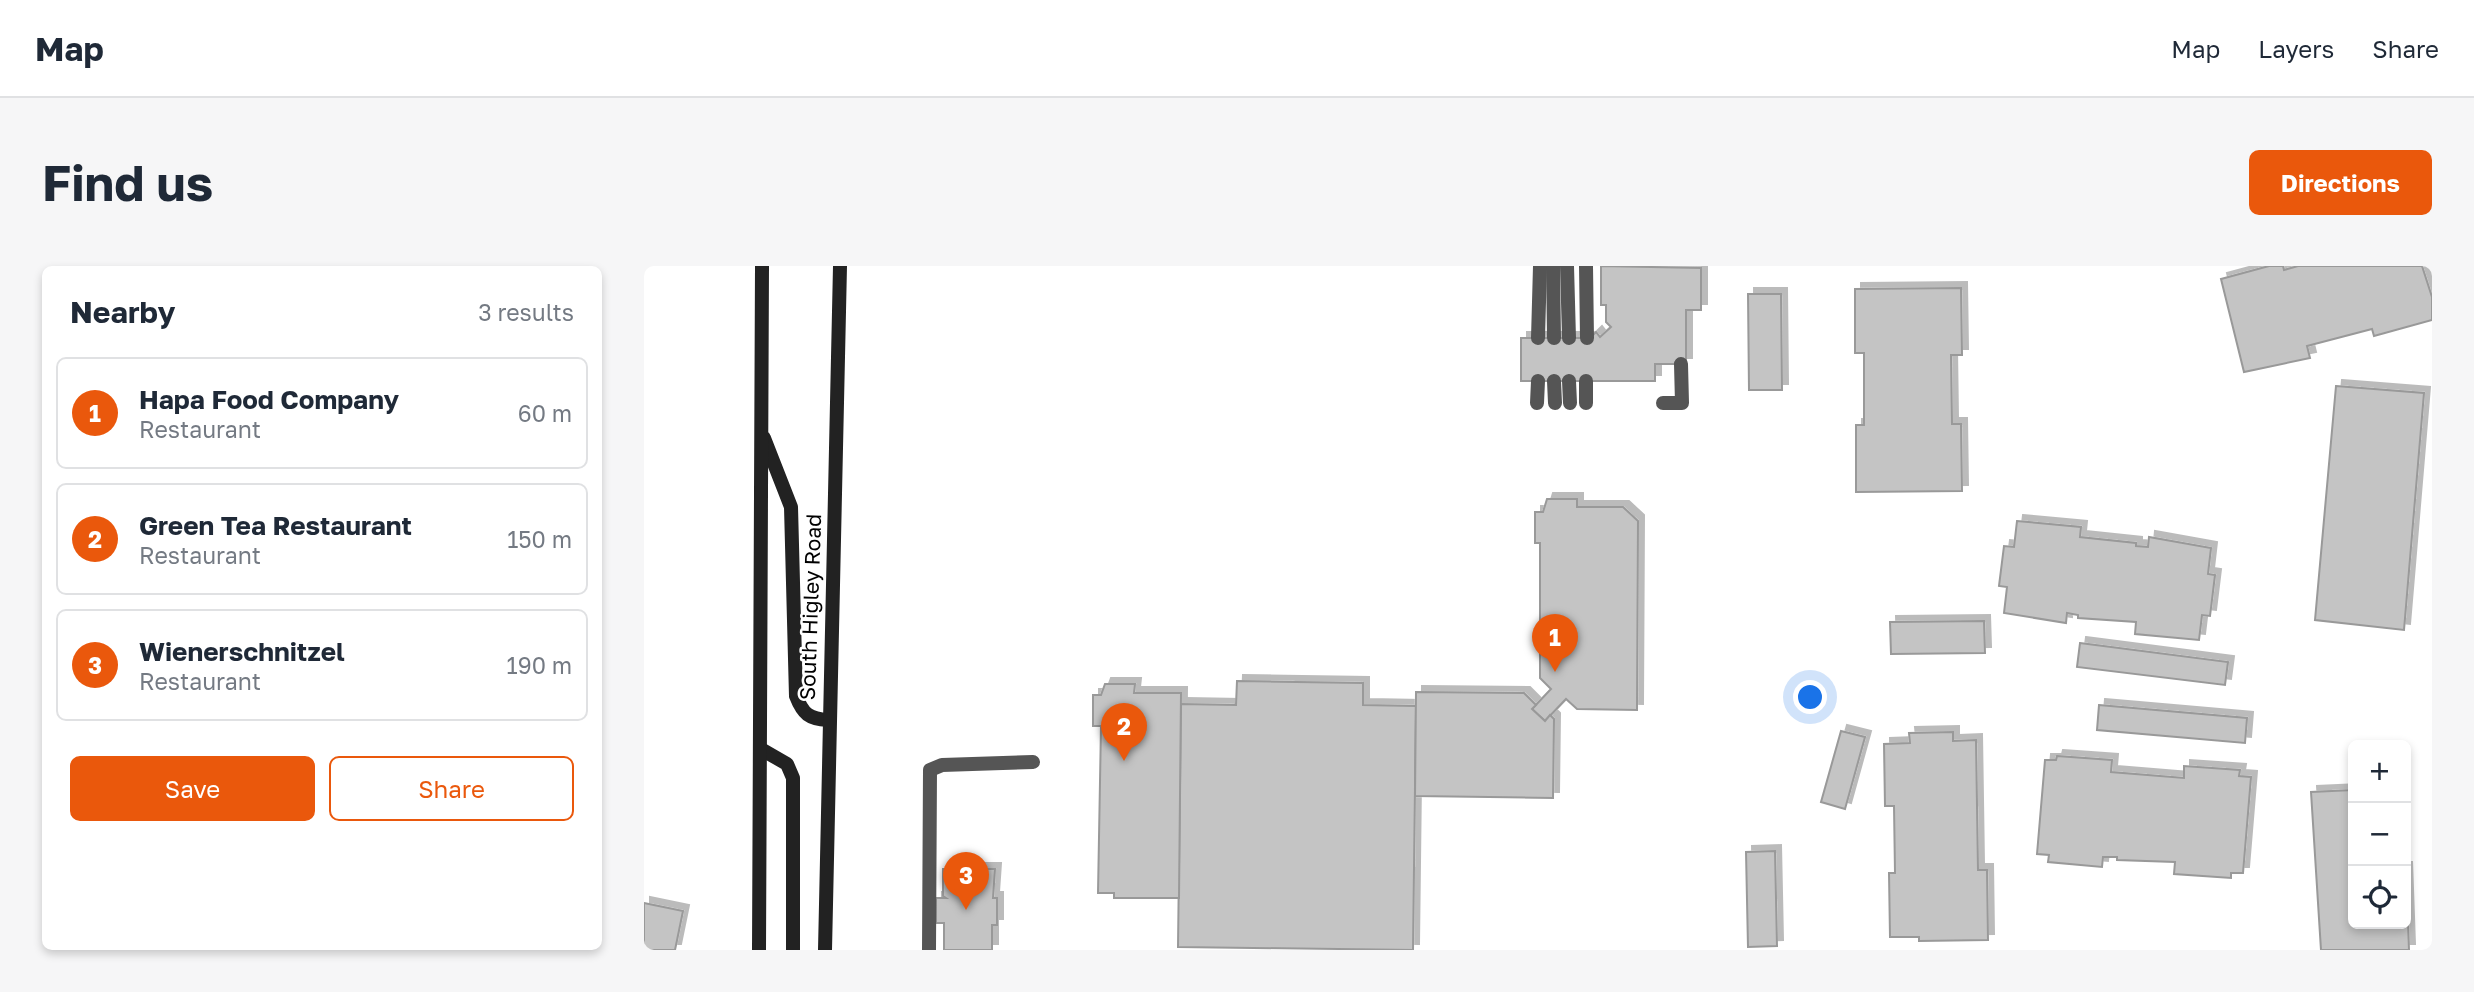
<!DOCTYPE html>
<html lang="en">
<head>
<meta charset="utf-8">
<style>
  body { margin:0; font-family:"Golos Text",sans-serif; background:#f6f6f7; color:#1f2937 }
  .controls { position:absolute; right:21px; bottom:21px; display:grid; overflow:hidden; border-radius:10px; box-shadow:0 4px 10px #0003 }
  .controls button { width:63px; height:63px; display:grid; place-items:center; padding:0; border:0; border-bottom:2px solid #e0e1e3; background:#fff; color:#1f2937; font:35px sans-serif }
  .you { position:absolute; left:1167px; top:432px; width:24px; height:24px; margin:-18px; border:5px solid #fff; border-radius:50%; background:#1a73e8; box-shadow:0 0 0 10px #1a73e833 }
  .badge { display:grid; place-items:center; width:46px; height:46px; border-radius:50%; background:#ea580c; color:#fff; font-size:23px; font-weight:700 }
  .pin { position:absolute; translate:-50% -58px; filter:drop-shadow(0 2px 4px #0008) }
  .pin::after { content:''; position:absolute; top:37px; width:24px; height:21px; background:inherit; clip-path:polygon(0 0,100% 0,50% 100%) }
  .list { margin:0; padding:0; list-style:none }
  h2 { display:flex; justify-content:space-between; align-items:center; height:91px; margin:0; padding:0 28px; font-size:30px }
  h2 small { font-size:23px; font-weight:400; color:#747a83 }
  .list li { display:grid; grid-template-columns:46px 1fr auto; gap:21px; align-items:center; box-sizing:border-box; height:112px; margin:0 14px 14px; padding:0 14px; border:2px solid #e0e1e3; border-radius:10px }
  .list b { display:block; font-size:26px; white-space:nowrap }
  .list p { margin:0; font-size:23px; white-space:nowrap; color:#747a83 }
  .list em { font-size:23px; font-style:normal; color:#747a83 }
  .actions { display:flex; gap:14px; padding:21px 28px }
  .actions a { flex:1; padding:16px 0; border:2px solid #ea580c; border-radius:10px; text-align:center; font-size:24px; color:#ea580c }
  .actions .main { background:#ea580c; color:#fff }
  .icon { flex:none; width:38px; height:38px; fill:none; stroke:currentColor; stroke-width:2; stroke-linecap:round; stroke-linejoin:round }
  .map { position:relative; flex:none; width:1788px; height:684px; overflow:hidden; border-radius:10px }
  header { display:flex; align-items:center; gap:42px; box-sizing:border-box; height:98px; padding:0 35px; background:#fff; border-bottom:2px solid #e0e1e3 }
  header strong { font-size:33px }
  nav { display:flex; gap:38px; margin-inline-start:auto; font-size:24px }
  .intro { display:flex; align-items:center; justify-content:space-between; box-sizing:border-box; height:168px; padding:0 42px }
  h1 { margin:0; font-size:49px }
  .button { padding:18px 32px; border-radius:10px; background:#ea580c; color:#fff; font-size:24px; font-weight:700 }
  main { display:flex; gap:42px; padding:0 42px }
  aside { flex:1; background:#fff; border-radius:10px; box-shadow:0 4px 10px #0003 }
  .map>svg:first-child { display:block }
  .building { fill:#c4c4c4; stroke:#999; stroke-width:2; filter:url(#shadow) }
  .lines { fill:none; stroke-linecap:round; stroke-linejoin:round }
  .lane { stroke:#555; stroke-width:14 }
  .secondary { stroke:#222; stroke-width:14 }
  .labels { text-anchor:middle; stroke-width:5; stroke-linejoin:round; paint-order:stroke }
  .street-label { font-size:21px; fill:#000; stroke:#fff }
</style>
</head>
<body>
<header>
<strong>Map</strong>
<nav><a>Map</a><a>Layers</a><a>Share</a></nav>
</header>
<div class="intro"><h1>Find us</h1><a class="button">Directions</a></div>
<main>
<aside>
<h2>Nearby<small>3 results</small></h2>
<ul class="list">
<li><span class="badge">1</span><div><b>Hapa Food Company</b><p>Restaurant</p></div><em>60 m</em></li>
<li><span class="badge">2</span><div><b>Green Tea Restaurant</b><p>Restaurant</p></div><em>150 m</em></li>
<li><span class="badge">3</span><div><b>Wienerschnitzel</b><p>Restaurant</p></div><em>190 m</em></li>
</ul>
<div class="actions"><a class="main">Save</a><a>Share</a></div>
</aside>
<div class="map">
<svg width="1788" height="684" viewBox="0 0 1788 684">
  <defs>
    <filter id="shadow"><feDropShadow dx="6" dy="-6" stdDeviation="0" flood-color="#0004"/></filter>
  </defs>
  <rect width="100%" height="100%" fill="#fff"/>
  <g class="building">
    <path d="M957 0 1057 2V44H1042V98H1011V115H877V72H946L952 66 956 71 967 61 962 56V39H957Z"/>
    <path d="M1625 0H1639L1640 4 1654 0H1778L1788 31V54L1730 70 1728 63 1663 80 1666 92 1600 106 1577 13Z"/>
    <path d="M1317 22 1318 89H1307L1308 158H1317L1318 225 1212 226V159H1220V87H1211V23Z"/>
    <path d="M1104 28H1137L1138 124H1105Z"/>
    <path d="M1692 120 1780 127 1760 364 1671 354Z"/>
    <path d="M903 233H933V241H979L994 255 993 444 933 443 922 433 901 455 888 443 907 423 896 412V277H891V246H899Z"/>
    <path d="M1373 255 1437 261 1436 271 1492 277V280L1504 281 1505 271 1567 282 1564 308 1571 309 1566 350 1558 349 1555 374 1491 368 1492 356 1434 352V349L1423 347 1422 357 1360 347 1363 321 1355 320 1360 280 1370 281Z"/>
    <path d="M1340 355 1341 387 1247 388 1246 356Z"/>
    <path d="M1436 377 1584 396 1581 419 1433 401Z"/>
    <path d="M593 415 719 417V439L772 440 769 684 534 681 537 438 592 439Z"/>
    <path d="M461 418H491L490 427H537L535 632H470V627H454L457 460H449V429H457Z"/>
    <path d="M772 426 880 427 892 439 888 443 901 455 906 449 910 453 909 532 771 530Z"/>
    <path d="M1455 439 1603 452 1601 477 1453 464Z"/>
    <path d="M1197 465 1221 471 1201 543 1177 536Z"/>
    <path d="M1309 466V475L1332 474 1334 604H1343L1344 674 1275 675V671H1246L1245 607H1251L1250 540H1241L1240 478 1266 477 1265 467Z"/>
    <path d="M1413 490 1468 494 1467 506 1540 512V500L1596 504 1595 510 1607 511 1599 607H1587V612L1530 608 1531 596 1473 594V591H1459L1458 601 1404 596 1405 589 1393 588 1401 494H1412Z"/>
    <path d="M1709 524V658H1762V601L1765 684H1677L1667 526Z"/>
    <path d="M1131 585 1133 680 1104 681 1102 586Z"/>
    <path d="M299 603H351L349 632H353V659H348V684H300V657H292V632H302L299 630Z"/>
    <path d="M0 637 39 645 31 684H0Z"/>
  </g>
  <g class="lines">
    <g class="lane">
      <path d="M909 0 910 72"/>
      <path d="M923 0 925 72"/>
      <path d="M942 0 943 72"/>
      <path d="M894 72 896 0"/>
      <path d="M910 115 911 137"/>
      <path d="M925 115 926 137"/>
      <path d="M942 115V137"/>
      <path d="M893 137 894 115"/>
      <path d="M1019 137H1038L1037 98"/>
      <path d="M285 684 286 504 298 499 389 496"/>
    </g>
    <g class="secondary">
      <path d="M120 172 147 241 152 430C159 448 165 453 184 454"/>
      <path d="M117 483 143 498 149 512V684"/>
      <path d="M115 684 118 0"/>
      <path d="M181 684 196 0"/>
    </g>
  </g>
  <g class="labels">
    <g class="street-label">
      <text transform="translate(167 341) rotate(-88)" y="7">South Higley Road</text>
    </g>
  </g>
</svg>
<div class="controls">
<button>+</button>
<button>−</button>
<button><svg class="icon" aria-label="locate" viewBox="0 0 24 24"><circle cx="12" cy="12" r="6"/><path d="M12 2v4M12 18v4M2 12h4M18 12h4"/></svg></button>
</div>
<div class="you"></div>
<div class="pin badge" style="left:911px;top:406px">1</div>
<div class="pin badge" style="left:480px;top:495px">2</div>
<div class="pin badge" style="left:322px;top:644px">3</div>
</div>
</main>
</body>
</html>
